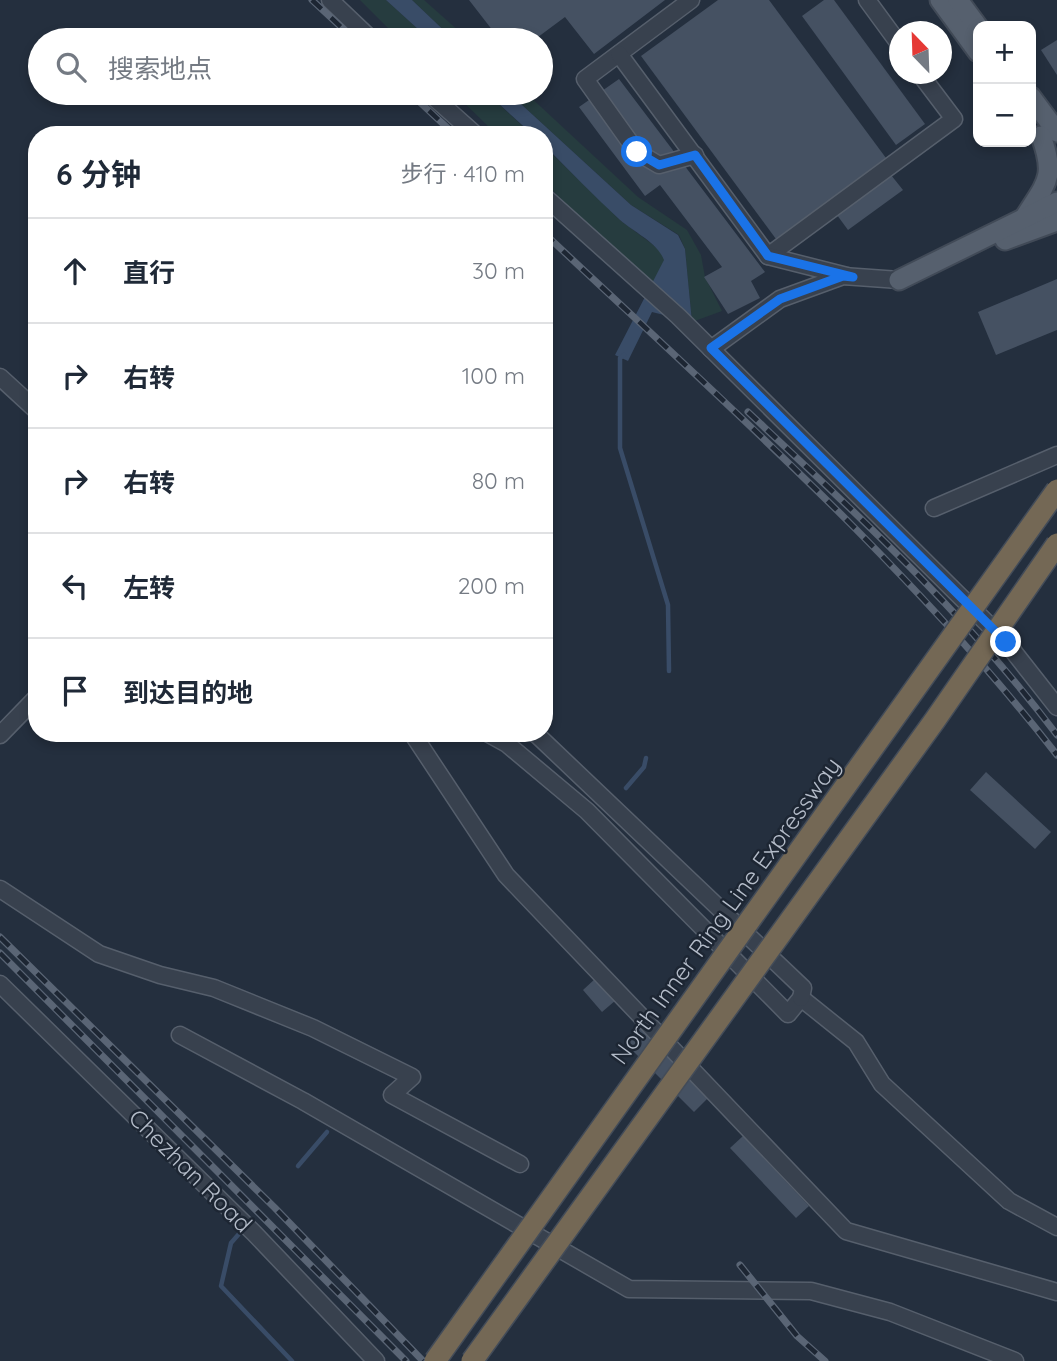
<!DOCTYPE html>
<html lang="zh">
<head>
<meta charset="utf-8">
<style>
  body { margin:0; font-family:Quicksand,"Noto Sans SC",sans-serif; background:#f2f2f3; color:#1f2937 }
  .controls { position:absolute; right:21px; top:21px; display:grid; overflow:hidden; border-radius:14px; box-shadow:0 4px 10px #0003 }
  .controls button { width:63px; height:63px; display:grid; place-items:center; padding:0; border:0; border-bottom:2px solid #e0e1e3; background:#fff; color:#1f2937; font:35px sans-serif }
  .compass { position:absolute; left:889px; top:21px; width:63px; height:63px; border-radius:50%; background:#fff; box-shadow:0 4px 10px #0003; rotate:337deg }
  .stop { position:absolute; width:21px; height:21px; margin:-16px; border:5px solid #1a73e8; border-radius:50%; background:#fff }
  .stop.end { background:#1a73e8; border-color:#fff; box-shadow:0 2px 7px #0008 }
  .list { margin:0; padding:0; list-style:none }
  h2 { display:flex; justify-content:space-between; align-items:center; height:91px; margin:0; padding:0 28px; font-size:30px }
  h2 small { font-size:23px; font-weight:400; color:#747a83 }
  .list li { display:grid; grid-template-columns:46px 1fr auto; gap:21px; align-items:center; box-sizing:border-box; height:105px; padding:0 28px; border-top:2px solid #e0e1e3 }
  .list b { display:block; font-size:26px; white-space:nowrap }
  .list em { font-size:23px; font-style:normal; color:#747a83 }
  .icon { flex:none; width:38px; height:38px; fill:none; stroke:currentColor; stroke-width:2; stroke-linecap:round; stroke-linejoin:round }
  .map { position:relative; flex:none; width:1057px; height:1361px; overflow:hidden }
  .search { position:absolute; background:#fff; box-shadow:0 4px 10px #0003; left:28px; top:28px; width:525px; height:77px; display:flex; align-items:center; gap:18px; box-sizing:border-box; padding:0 24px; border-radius:38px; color:#747a83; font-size:26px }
  .panel { position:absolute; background:#fff; box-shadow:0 4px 10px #0003; left:28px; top:126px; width:525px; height:616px; border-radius:28px }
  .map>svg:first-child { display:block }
  .green { fill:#263c3f }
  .water { fill:#394c67 }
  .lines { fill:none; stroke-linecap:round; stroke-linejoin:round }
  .stream { stroke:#394c67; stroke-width:4.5 }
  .building { fill:#455162 }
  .minor-casing { stroke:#565f6c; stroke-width:19 }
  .major-casing { stroke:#414a57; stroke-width:23 }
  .minor { stroke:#38414e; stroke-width:16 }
  .major { stroke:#56606e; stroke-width:19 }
  .rail-casing { stroke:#5a6575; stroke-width:7 }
  .rail { stroke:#1d2633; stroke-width:4.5; stroke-dasharray:13; stroke-linecap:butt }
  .highway-bridge-casing { stroke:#434c59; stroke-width:24; stroke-linecap:butt }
  .highway-bridge { stroke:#746855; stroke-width:21 }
  .route { stroke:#1a73e8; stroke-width:9 }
  .labels { text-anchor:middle; stroke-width:5; stroke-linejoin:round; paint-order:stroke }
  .street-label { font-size:24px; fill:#b4bcc9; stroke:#1d2633 }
</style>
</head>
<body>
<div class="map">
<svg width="1057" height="1361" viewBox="0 0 1057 1361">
  <rect width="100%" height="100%" fill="#242f3e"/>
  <g class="green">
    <path d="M360 0H386L430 40H400Z"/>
    <path d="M412 0H424L469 40H454Z"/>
    <path d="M454 93H487L532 135H497Z"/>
    <path d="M509 93H526L638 197 687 230 701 255 705 277 722 311 692 322 685 249 679 235 631 205Z"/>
    <path d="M544 146 621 221 660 250 665 260 651 287 544 182Z"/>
  </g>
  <g class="water">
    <path d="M386 0H412L454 40H430Z"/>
    <path d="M487 93H509L631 205 678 235 685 249 692 322 652 312 628 361 615 355 664 260C657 242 635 233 620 220 594 196 569 170 544 145V135H533Z"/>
  </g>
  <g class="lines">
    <g class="stream">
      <path d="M624 355 620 358V448L668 605 669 671"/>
      <path d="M626 788 644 767 646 758"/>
      <path d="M298 1166 327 1132"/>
      <path d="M238 1235 231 1243 221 1286 292 1361"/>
    </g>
  </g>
  <g class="building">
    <path d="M469 0H665L594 54 565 17 534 40H500Z"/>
    <path d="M718 0H769L886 158 776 239 641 56Z"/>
    <path d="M824 0H834L925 124 896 145 802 16Z"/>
    <path d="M1057 40V75L1041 50Z"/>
    <path d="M619 79 765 272 751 281 760 298 728 314 704 277 722 267 660 185 645 196 579 107Z"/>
    <path d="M891 175 903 190 848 230 837 215Z"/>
    <path d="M1057 279V330L996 355 978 312Z"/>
    <path d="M986 772 1051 832 1035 849 970 790Z"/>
    <path d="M596 978 616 1000 602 1012 583 990Z"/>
    <path d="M641 1025 711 1095 694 1112 624 1042Z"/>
    <path d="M743 1136 809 1206 796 1218 730 1148Z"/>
  </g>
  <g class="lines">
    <defs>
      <g id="minor">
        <path d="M330 0 372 40"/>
        <path d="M691 0 585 79 637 152 659 165 695 155"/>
        <path d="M867 0 900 45"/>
        <path d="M619 54 768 256 954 119 920 74"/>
        <path d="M429 93 476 135"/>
        <path d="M544 196 678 316 1006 642 1057 707"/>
        <path d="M768 256 847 276"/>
        <path d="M711 349 780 299 843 276 899 280"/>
        <path d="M0 377 37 411"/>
        <path d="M934 508 1057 455"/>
        <path d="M412 733 506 875 846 1231 1057 1292"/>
        <path d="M487 733 507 744 587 811 788 1014 801 998 856 1042 882 1084 1009 1201 1057 1227"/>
        <path d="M535 733 803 988 801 998"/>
        <path d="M0 735 37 697"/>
        <path d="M0 889 99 954 160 975 214 988 313 1028 412 1077 392 1095 520 1164"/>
        <path d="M0 984 254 1233 376 1361"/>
        <path d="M180 1035 303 1101 629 1289 811 1291 890 1312 1015 1361"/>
      </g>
      <g id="major">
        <path d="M940 0 978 52"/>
        <path d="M958 0 978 27"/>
        <path d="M1031 97 1057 132"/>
        <path d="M1025 217C1047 182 1056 177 1041 136"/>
        <path d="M1005 240 1057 221"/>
        <path d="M899 280 1057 202"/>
      </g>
    </defs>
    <use href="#minor" class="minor-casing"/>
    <use href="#major" class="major-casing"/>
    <use href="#minor" class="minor"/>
    <use href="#major" class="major"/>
    <defs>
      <g id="rail">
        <path d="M312 0 355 40"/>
        <path d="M410 93 455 135"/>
        <path d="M544 233C721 400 907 562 1057 755"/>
        <path d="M748 412C857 514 967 615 1057 735"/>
        <path d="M0 937 275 1208 423 1361"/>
        <path d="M0 953 406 1361"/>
        <path d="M740 1265 797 1336 825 1361"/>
      </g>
    </defs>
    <use href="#rail" class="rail-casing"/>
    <use href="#rail" class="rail"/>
    <defs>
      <g id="highway-bridge">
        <path d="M435 1361 1057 490"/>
        <path d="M472 1361 935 720 1057 544"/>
      </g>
    </defs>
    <use href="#highway-bridge" class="highway-bridge-casing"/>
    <use href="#highway-bridge" class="highway-bridge"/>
  </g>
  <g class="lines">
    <path class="route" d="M637 152 659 165 695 155 768 256 853 277 843 276 780 299 711 348 1006 642"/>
  </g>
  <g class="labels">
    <g class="street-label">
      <text transform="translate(726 911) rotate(-54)" y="8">North Inner Ring Line Expressway</text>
      <text transform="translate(190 1171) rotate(45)" y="8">Chezhan Road</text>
    </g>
  </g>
</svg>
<div class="controls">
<button>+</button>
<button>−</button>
</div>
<svg class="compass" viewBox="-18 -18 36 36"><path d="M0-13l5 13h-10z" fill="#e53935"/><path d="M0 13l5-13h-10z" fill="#747a83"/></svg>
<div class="stop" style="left:637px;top:152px"></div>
<div class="stop end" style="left:1006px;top:642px"></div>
<div class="search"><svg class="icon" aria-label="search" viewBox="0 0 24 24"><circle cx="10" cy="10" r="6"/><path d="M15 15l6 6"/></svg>搜索地点</div>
<section class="panel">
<h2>6 分钟<small>步行 · 410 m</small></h2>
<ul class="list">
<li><svg class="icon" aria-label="ahead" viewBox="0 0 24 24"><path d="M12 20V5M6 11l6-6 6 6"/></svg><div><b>直行</b></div><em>30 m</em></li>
<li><svg class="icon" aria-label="right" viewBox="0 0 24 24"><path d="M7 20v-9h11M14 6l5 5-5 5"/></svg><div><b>右转</b></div><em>100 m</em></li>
<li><svg class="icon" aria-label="right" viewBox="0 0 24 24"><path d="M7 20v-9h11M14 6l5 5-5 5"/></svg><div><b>右转</b></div><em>80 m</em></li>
<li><svg class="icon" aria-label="left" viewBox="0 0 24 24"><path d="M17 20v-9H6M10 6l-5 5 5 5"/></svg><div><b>左转</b></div><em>200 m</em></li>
<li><svg class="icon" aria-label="arrive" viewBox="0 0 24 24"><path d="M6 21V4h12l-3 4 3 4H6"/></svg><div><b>到达目的地</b></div></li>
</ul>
</section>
</div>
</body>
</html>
